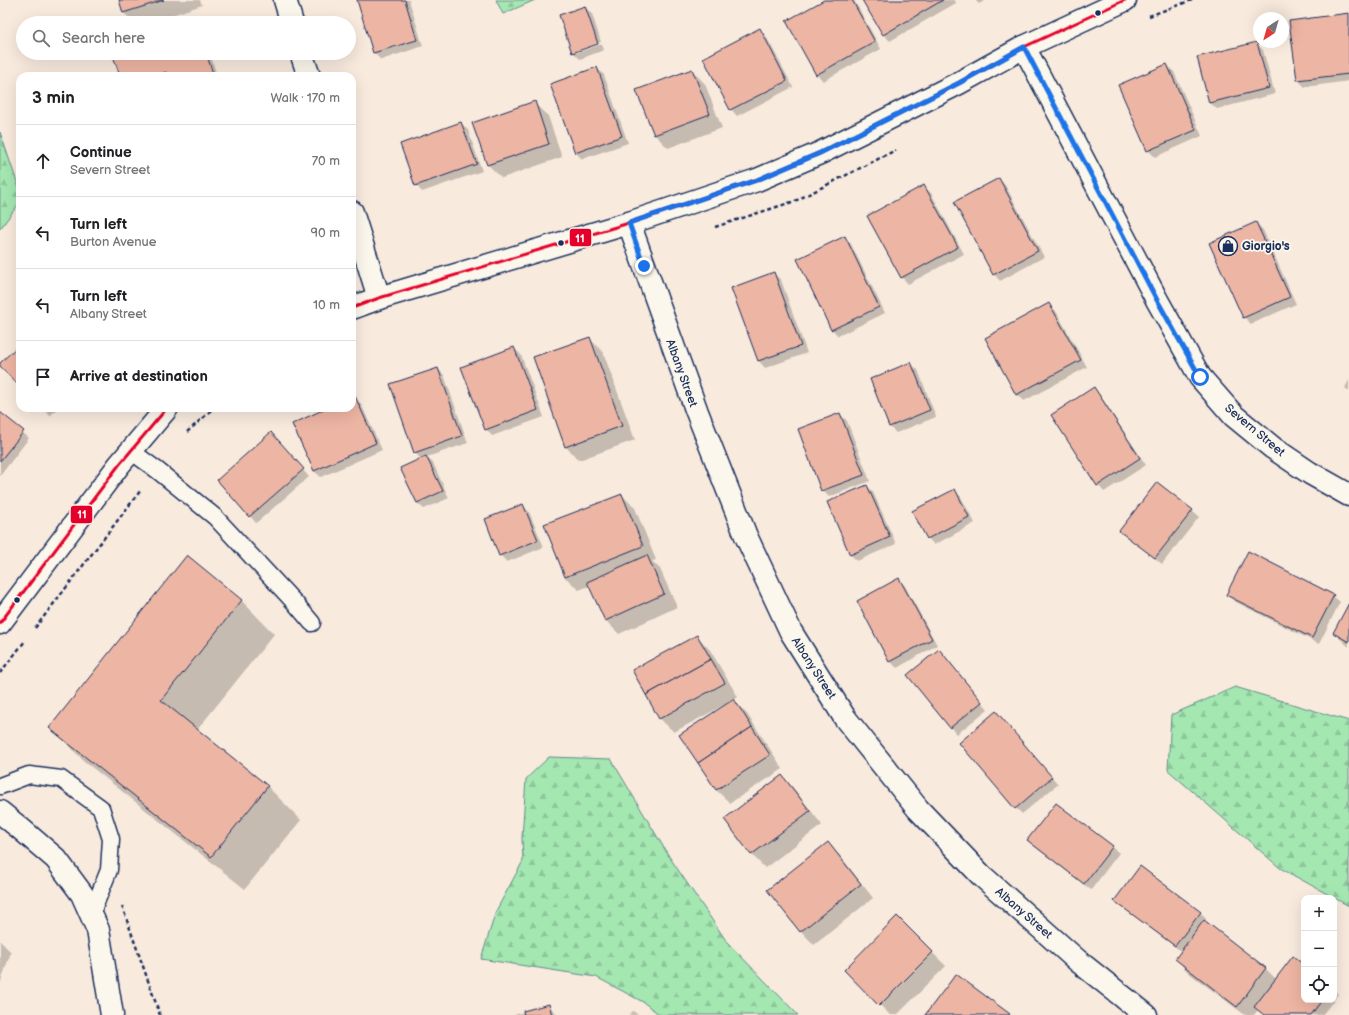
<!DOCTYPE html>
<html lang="en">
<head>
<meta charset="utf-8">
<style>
  body { margin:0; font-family:"Balsamiq Sans",sans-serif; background:#f6f6f6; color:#202124 }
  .controls { position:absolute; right:12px; bottom:12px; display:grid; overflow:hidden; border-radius:8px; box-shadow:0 4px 16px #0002 }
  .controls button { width:36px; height:36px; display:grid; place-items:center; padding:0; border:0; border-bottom:1px solid #e0e0e0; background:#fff; color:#202124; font:20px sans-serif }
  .compass { position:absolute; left:1253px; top:12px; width:36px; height:36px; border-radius:50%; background:#fff; box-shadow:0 4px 16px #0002; rotate:217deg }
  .stop { position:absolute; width:12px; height:12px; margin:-9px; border:3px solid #1a73e8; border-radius:50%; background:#fff }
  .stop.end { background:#1a73e8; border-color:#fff; box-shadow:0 1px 4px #0008 }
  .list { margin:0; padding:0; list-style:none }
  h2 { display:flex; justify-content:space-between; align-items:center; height:52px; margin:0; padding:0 16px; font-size:17px }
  h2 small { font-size:13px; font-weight:400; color:#757577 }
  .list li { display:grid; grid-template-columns:26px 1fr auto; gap:12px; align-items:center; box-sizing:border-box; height:72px; padding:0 16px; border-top:1px solid #e0e0e0 }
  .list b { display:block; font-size:15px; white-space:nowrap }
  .list p { margin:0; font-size:13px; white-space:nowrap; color:#757577 }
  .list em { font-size:13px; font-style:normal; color:#757577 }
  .icon { flex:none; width:22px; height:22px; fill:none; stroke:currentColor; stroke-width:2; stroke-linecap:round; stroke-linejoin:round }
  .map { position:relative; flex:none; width:1349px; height:1015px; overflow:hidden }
  .search { position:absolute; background:#fff; box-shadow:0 4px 16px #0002; left:16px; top:16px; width:340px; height:44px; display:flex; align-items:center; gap:10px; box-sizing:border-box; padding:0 14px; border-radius:22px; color:#757577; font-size:15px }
  .panel { position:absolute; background:#fff; box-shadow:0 4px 16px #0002; left:16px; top:72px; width:340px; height:340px; border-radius:12px }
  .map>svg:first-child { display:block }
  .forest { fill:url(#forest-firs); stroke:#608b88 }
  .shadow { fill:#0003 }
  .building { fill:#edb5a3; stroke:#1b2f5e }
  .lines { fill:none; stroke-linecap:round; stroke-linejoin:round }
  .service-casing { stroke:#1b2f5e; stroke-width:19 }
  .minor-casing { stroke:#1b2f5e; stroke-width:25 }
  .tertiary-casing { stroke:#1b2f5e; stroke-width:25 }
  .path { stroke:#1b2f5e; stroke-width:2.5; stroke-dasharray:4 3; stroke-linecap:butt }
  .service { stroke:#fbf7ec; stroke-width:16 }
  .minor { stroke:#fbf7ec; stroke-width:22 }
  .tertiary { stroke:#fbf7ec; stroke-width:22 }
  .bus-1-casing { stroke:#fbf7ec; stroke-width:6 }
  .bus-1 { stroke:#e4002b; stroke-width:3 }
  .route { stroke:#1a73e8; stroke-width:5 }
  .bus-dot { fill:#1b2f5e; stroke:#fbf7ec; stroke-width:1.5 }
  .labels { text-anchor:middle; stroke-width:3.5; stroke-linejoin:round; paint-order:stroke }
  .poi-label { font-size:12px; font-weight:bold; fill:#1b2f5e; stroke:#fbf7ec; text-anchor:start }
  .street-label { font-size:12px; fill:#1b2f5e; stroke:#fbf7ec }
  .line-badge { stroke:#fbf7ec; stroke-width:1.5 }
  .badge-label { font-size:11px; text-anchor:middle; font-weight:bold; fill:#fff }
</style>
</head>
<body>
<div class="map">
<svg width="1349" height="1015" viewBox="0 0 1349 1015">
  <defs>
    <pattern id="forest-firs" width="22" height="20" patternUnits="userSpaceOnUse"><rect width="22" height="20" fill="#a4e7b1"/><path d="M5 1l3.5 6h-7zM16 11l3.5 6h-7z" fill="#8dc69b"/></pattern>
  </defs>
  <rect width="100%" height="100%" fill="#f8eadd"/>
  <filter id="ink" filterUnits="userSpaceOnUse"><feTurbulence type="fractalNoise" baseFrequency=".025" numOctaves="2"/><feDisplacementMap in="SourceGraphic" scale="8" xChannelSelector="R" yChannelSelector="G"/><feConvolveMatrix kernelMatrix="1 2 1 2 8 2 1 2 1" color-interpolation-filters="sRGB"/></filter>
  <g filter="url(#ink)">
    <g class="forest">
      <path d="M496 0H535L503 14Z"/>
      <path d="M0 132 20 191V202L0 229Z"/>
      <path d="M1235 687 1349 721V906L1280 868 1168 770 1171 715Z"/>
      <path d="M549 757 611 759 670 858 727 942 798 1015H660L643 1002 596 977 481 959 496 911 523 861 522 838 526 779Z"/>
    </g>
    <g class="shadow">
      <path d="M120 0H200L202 5 148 23H134L124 13Z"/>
      <path d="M358 0H409L423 46 381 60 374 53Z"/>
      <path d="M826 0H854L881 49 823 81 817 74Z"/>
      <path d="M863 0H955L956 3 890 41 884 35Z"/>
      <path d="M975 0H986L979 4Z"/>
      <path d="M585 7 592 14 601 42 576 51V53L602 44 604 50 580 59 573 52Z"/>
      <path d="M1349 14V81L1305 87 1298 80 1290 22Z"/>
      <path d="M759 29 766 36 793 87 737 116 731 109Z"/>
      <path d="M1256 43 1263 50 1275 94 1217 109 1210 103 1199 58Z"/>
      <path d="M113 53H210L217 76H121Z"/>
      <path d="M1167 65 1174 72 1202 136 1155 157 1148 150Z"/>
      <path d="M597 68 604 75 628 143 582 159 576 153 551 85Z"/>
      <path d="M692 70 705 84 722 128 668 148 655 135 638 91Z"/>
      <path d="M534 103 548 116 562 157 502 178 488 165 473 124Z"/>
      <path d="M461 123 468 130 482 171 422 192 416 185Z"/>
      <path d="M999 179 1005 185 1044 257 1000 281 994 274Z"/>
      <path d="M924 187 931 193 964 254 908 284 902 277Z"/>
      <path d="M1256 223 1263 230 1296 304 1251 324 1244 317Z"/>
      <path d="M844 237 851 244 885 313 838 336 832 329Z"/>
      <path d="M774 274 781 280 807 353 765 368 759 361 732 288Z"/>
      <path d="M1049 304 1056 311 1087 367 1024 401 1017 394Z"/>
      <path d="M589 338 603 352 635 440 579 460 566 447Z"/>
      <path d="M514 348 521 355 544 417 492 436 486 429Z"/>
      <path d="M911 364 918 370 936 417 896 433 889 426Z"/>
      <path d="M438 369 444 375 468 443 427 457 433 463 449 498 424 509 417 503 421 459 414 452Z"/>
      <path d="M1349 380V391L1345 388Z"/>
      <path d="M1094 389 1100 395 1146 465 1104 492 1098 485Z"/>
      <path d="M354 397 361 404 382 450 321 477 314 471 293 424 330 408H352V398Z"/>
      <path d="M42 408H58L50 416Z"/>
      <path d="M0 414 29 438 0 476Z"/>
      <path d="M840 414 847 421 870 481 829 497 822 490Z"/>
      <path d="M277 440 309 477 256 523 250 516Z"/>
      <path d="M867 486 873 492 896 544 857 561 851 555Z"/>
      <path d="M954 490 961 497 975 523 934 545 928 538Z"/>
      <path d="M622 495 635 508 656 560 652 561 660 569 677 607 619 634 606 621 589 586 579 590 565 577Z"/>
      <path d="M523 505 529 512 544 547 507 562 500 555Z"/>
      <path d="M1192 511 1199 517 1162 564 1120 531Z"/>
      <path d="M898 579 905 586 937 645 897 668 890 661Z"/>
      <path d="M1228 595 1333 596 1340 602 1319 644 1234 601Z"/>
      <path d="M241 600 274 634 197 730 267 786 301 820 245 889 84 761 51 728Z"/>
      <path d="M1349 605V647L1334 633Z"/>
      <path d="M697 636 710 650 738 697 733 700 747 714 783 769 730 803 716 790 680 735 726 705V704L674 732 660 719 634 670Z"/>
      <path d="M939 650 988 709 957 734 908 676Z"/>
      <path d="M1002 719 1058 784 1022 814 1016 808Z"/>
      <path d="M782 776 795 790 822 825 765 868 752 855 725 820Z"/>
      <path d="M1028 840 1112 847 1119 853 1091 890 1035 847Z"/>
      <path d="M828 843 841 857 873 898 814 945 801 931 768 890Z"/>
      <path d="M1116 901 1200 912 1206 919 1204 922 1266 969 1276 979 1304 966V1000H1334L1322 1015H1265L1258 1010 1254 1015H1245L1189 973 1176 959 1182 952 1122 907Z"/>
      <path d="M897 918 946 966 897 1015H890L845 970Z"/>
      <path d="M0 941 11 952 0 984Z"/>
      <path d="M1334 990 1338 994 1334 1000Z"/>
      <path d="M548 1005 558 1015H514Z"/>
      <path d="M633 1011 638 1015H629Z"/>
    </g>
    <g class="building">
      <path d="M119 0H164L123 13Z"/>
      <path d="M357 0H405L417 40 373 53Z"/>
      <path d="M824 0H852L875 42 816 75 786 21Z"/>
      <path d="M862 0H943L883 35Z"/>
      <path d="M585 6 598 44 572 53 559 15Z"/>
      <path d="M1349 13V74L1297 80 1289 21Z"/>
      <path d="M193 16 196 23H173Z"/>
      <path d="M760 28 787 81 730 110 703 58Z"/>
      <path d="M1257 42 1269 88 1209 103 1197 57Z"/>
      <path d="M112 53H206L214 76H167L166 72 155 76H120Z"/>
      <path d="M1167 64 1196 130 1147 151 1118 85Z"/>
      <path d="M597 67 622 136 575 153 550 84Z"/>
      <path d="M692 69 710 114 654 135 636 90Z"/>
      <path d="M535 101 549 144 487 165 472 123Z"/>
      <path d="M461 122 477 164 415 186 400 144Z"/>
      <path d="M999 178 1038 251 993 275 954 202Z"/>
      <path d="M924 185 958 247 901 278 867 216Z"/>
      <path d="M1256 222 1290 297 1243 318 1209 243Z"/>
      <path d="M845 236 879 307 831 330 797 259Z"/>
      <path d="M774 272 801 346 758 361 731 288Z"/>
      <path d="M1049 303 1081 360 1016 395 985 338Z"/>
      <path d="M590 337 622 426 565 447 533 357Z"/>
      <path d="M20 344V387L0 366V363Z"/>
      <path d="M514 347 538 410 485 430 461 367Z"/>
      <path d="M911 362 930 410 889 427 870 379Z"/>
      <path d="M438 368 462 436 414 453 390 384Z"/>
      <path d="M1094 387 1140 458 1097 486 1051 415Z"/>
      <path d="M355 396 376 443 314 471 292 424 327 408H352V397Z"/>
      <path d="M0 412 24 431 0 461Z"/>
      <path d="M840 413 864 475 821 491 798 429Z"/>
      <path d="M271 432 304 469 249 517 217 480Z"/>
      <path d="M426 456 443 491 417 503 400 468Z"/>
      <path d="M1157 482 1193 510 1155 558 1119 531Z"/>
      <path d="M867 485 890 537 850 555 827 502Z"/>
      <path d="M955 489 969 517 927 539 912 511Z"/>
      <path d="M622 494 643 546 565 577 544 524Z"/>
      <path d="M523 504 538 540 499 556 485 519Z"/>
      <path d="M1248 551 1334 595 1312 638 1226 595Z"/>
      <path d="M187 555 242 600 161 700 268 786 211 857 49 728Z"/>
      <path d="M647 555 664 594 605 621 587 582Z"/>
      <path d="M899 578 932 639 889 662 857 601Z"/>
      <path d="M1349 603V642L1333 633Z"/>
      <path d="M697 635 711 659 646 695 632 670Z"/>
      <path d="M939 649 982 702 950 728 907 675Z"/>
      <path d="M711 659 725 683 659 719 646 695Z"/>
      <path d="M734 699 752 727 698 763 679 735Z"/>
      <path d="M996 711 1052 777 1015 809 959 743Z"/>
      <path d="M752 727 770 755 716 790 698 763Z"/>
      <path d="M782 775 810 811 751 855 724 819Z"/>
      <path d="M1056 803 1113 846 1084 884 1027 840Z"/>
      <path d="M828 842 861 884 800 932 767 890Z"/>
      <path d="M1140 866 1201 912 1175 946 1114 901Z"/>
      <path d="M897 916 933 952 879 1006 844 970Z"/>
      <path d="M1204 920 1266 968 1237 1007 1175 959Z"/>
      <path d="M1293 956 1304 965V1000H1322L1311 1015H1264L1254 1007Z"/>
      <path d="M956 974 1010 1014 1009 1015H925Z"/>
      <path d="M549 1004 552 1015H524L523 1011Z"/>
    </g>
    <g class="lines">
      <defs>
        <g id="service">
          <path d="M131 451 157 470 215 517 295 603 312 623"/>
          <path d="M0 786 29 775 61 779 101 808 111 839 109 870 91 915"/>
        </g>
        <g id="minor">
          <path d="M285 0 292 23"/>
          <path d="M1024 47 1157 300 1200 377 1234 416 1273 448 1310 473 1349 495"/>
          <path d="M301 53 309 76"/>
          <path d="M352 212 379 298"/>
          <path d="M629 223 697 412 746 536 791 632 845 718 918 809 981 875 1078 961 1146 1015"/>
          <path d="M0 812 21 829 56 859 82 894 98 930 112 1015"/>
        </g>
        <g id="tertiary">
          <path d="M352 308 379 298 629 223 757 180 820 153 959 83 1024 47 1125 0"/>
          <path d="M0 623 119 465 167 408"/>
        </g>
      </defs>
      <use href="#service" class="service-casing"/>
      <use href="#minor" class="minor-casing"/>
      <use href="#tertiary" class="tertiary-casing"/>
      <g class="path">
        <path d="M1149 16 1192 0"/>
        <path d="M715 227 795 201 896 150"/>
        <path d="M187 432 214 408"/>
        <path d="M35 628 141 490"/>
        <path d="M0 673 25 641"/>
        <path d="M122 906 160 1015"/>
      </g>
      <use href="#service" class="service"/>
      <use href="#minor" class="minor"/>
      <use href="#tertiary" class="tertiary"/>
      <defs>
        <g id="bus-1">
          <path d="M352 308 379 298 629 223 757 180 820 153 959 83 1024 47 1125 0"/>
          <path d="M0 623 119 465 167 408"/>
        </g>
      </defs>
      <use href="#bus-1" class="bus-1-casing"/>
      <use href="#bus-1" class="bus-1"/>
    </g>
  </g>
  <g class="lines" filter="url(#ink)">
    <path class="route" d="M644 266 629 223 757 180 820 153 959 83 1024 47 1157 300 1200 377"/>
  </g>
  <defs>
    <symbol id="shop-ring" viewBox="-11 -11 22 22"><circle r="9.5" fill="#fbf7ec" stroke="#1b2f5e" stroke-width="1.5"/><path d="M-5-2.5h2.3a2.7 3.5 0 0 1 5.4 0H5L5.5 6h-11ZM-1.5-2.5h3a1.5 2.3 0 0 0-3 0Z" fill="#1b2f5e"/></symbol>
  </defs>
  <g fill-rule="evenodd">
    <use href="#shop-ring" x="1217" y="235" width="22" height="22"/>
  </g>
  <g class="bus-dot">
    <circle cx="1098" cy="13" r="3.5"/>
    <circle cx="561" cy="243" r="3.5"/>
    <circle cx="17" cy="600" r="3.5"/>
  </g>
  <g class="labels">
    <g class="poi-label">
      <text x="1242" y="250">Giorgio's</text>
    </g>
    <g class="street-label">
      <text transform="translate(682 373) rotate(70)" y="4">Albany Street</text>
      <text transform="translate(1255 430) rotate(40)" y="4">Severn Street</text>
      <text transform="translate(814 668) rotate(57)" y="4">Albany Street</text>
      <text transform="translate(1024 913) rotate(41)" y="4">Albany Street</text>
    </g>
  </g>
  <g class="line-badge">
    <rect x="569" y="228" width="23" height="19" rx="4" fill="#e4002b"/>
    <rect x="70" y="505" width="23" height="19" rx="4" fill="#e4002b"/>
  </g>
  <g class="badge-label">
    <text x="580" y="242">11</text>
    <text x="82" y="518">11</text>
  </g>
</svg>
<div class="controls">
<button>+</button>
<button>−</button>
<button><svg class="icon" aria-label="locate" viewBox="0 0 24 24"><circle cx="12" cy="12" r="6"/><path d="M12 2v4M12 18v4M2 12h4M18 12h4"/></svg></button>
</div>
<svg class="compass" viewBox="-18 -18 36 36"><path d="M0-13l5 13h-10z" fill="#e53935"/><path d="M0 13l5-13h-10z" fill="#757577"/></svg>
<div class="stop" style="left:1200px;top:377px"></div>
<div class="stop end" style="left:644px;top:266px"></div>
<div class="search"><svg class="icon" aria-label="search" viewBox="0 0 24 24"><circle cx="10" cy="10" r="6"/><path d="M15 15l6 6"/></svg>Search here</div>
<section class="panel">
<h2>3 min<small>Walk · 170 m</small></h2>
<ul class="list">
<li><svg class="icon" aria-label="ahead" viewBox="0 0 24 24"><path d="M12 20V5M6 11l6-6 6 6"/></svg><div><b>Continue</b><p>Severn Street</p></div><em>70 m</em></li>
<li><svg class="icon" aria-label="left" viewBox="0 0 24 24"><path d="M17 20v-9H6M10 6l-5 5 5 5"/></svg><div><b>Turn left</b><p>Burton Avenue</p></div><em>90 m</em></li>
<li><svg class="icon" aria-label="left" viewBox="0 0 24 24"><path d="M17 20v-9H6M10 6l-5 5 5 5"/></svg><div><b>Turn left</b><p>Albany Street</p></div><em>10 m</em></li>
<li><svg class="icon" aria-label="arrive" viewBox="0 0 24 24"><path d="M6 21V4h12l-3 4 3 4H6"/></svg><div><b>Arrive at destination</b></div></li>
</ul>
</section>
</div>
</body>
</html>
